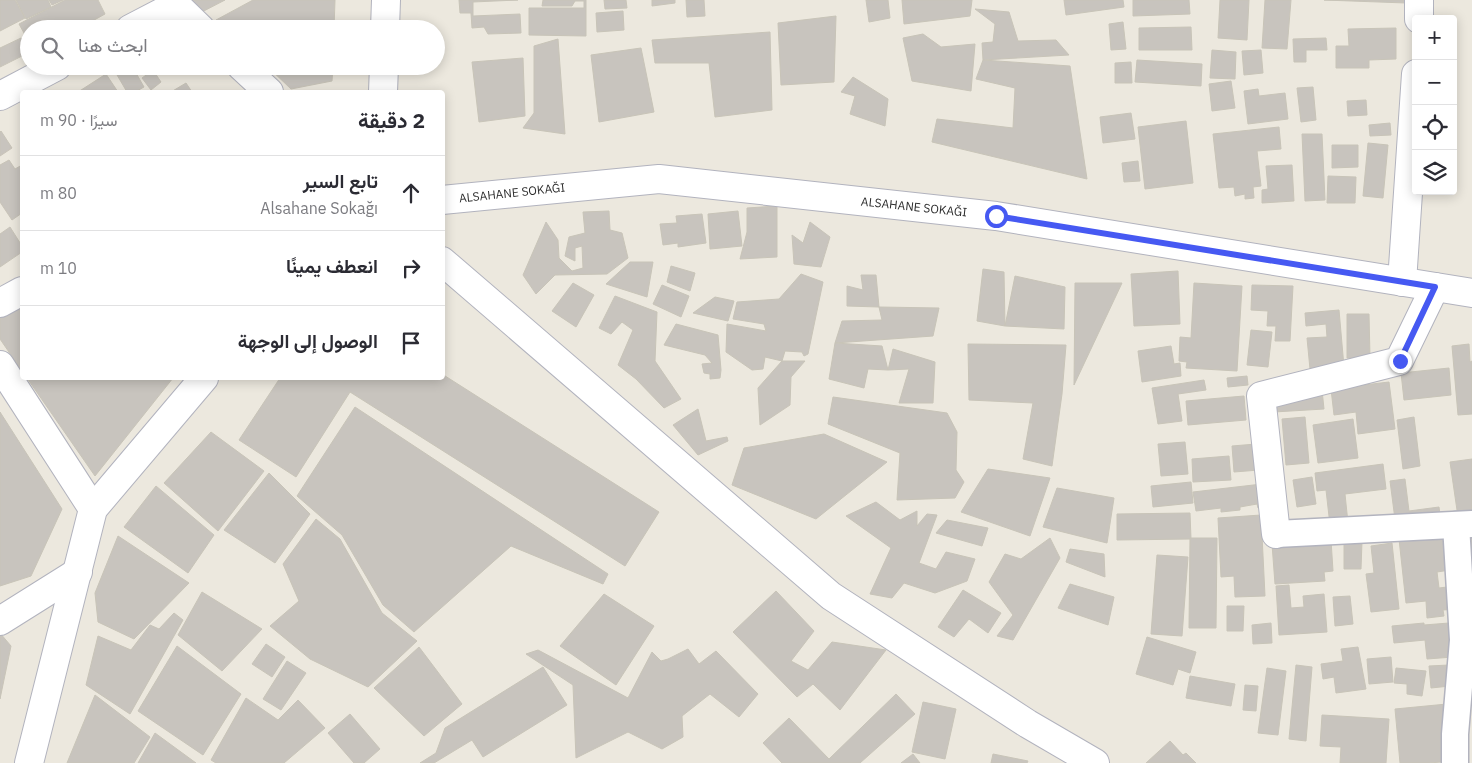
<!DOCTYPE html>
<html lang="ar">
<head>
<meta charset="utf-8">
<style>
  body { margin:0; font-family:"IBM Plex Sans",Vazirmatn,sans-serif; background:#f2f2f3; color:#2b2b33; direction:rtl }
  .controls { position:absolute; right:15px; top:15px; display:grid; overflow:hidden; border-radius:5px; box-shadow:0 2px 12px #0003 }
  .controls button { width:45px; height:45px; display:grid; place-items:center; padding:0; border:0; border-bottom:1px solid #e1e1e2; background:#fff; color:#2b2b33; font:25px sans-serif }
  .stop { position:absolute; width:15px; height:15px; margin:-11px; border:4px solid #4659f2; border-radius:50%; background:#fff }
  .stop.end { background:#4659f2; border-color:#fff; box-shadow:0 1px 5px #0008 }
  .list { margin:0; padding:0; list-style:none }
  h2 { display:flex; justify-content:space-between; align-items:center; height:65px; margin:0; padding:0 20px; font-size:21px }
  h2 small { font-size:16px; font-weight:400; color:#7c7c81 }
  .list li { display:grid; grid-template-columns:32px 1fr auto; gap:15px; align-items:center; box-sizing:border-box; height:75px; padding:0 20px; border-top:1px solid #e1e1e2 }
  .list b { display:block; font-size:19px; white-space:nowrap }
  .list p { margin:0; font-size:16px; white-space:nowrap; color:#7c7c81 }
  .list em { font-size:16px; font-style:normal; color:#7c7c81 }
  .icon { flex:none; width:28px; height:28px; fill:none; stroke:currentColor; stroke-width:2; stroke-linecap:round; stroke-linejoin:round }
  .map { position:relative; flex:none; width:1472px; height:763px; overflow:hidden; direction:ltr }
  .search { position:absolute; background:#fff; box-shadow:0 2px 12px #0003; left:20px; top:20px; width:425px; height:55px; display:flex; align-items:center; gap:12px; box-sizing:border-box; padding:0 18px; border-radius:28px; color:#7c7c81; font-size:19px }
  .panel { position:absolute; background:#fff; box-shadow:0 2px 12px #0003; left:20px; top:90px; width:425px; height:290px; border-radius:5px; direction:rtl }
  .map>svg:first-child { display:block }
  .building { fill:#c8c4be; stroke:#c8c4b8 }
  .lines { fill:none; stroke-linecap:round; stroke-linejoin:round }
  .pedestrian-casing { stroke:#b2b3be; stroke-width:29 }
  .minor-casing { stroke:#b2b3be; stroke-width:30 }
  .pedestrian { stroke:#fff; stroke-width:26 }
  .minor { stroke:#fff; stroke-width:28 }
  .route { stroke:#4659f2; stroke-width:6 }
  .labels { text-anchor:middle; stroke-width:4; stroke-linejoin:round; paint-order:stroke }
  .street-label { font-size:12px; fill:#2b2b2b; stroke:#fff }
</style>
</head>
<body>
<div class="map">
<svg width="1472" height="763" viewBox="0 0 1472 763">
  <rect width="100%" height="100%" fill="#ece8de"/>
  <g class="building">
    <path d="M0 0H15L25 18 0 31Z"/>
    <path d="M16 0H48L51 7 26 19Z"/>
    <path d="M49 0H63L52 5Z"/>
    <path d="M65 0H98L105 14 78 29H29V42L19 24Z"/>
    <path d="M181 0H225L196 15Z"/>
    <path d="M253 0H335L334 29H226L216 20Z"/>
    <path d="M459 0H518L473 2V16L520 14 521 33 488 34 484 27 472 28 471 13H460Z"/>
    <path d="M543 0H586V36L529 35V8H584V1H575L572 6H542Z"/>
    <path d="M604 0H626L627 8 605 9Z"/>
    <path d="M652 0H675V3L652 6Z"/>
    <path d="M686 0H704L705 16 687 17Z"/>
    <path d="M866 0H888L890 18 869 22Z"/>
    <path d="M902 0H972L970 16 904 24Z"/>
    <path d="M1064 0H1123L1124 7 1066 15Z"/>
    <path d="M1133 0H1189L1190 14 1133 16Z"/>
    <path d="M1220 0H1249L1247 40 1218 38Z"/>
    <path d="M1265 0H1291L1287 49 1262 48Z"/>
    <path d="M1324 0H1406V3Z"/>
    <path d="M975 9 1009 12 1018 41 1056 40 1069 55 983 60 982 43 993 42 995 24Z"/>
    <path d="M623 11 624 30 597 32 596 13Z"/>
    <path d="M836 16 834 82 781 85 778 23Z"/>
    <path d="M1123 22 1126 49 1111 50 1109 24Z"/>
    <path d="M1191 27 1192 50H1139V28Z"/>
    <path d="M1396 28V59L1369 60V68H1336V46H1349L1348 29Z"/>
    <path d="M770 32 772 110 715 117 709 63H655L652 40Z"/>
    <path d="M923 34 941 47 975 44 971 91 912 81 903 38Z"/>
    <path d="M21 38 28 53 0 67V48Z"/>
    <path d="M1326 38 1327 50H1306V62H1294L1293 39Z"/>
    <path d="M558 39 565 134 523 128 534 113V46Z"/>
    <path d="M641 48 654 112 599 122 591 55Z"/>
    <path d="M1212 50 1236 52 1235 79 1210 78Z"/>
    <path d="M1261 50 1263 73 1244 75 1242 51Z"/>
    <path d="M523 58 525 116 479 122 472 62Z"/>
    <path d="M983 60 1070 66 1087 179 932 142 937 119 1013 128 1015 88 976 79Z"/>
    <path d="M1137 60 1202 64 1201 86 1135 82Z"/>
    <path d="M1131 62 1132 83H1115V63Z"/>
    <path d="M116 66H132L144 87 135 92H127L113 68Z"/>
    <path d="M267 66H333L332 81 291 89Z"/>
    <path d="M153 70 161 82 151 90 142 78Z"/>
    <path d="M106 74 118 92H78Z"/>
    <path d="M853 77 888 99 885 126 850 114 855 96 841 92Z"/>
    <path d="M1231 81 1235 108 1212 111 1209 84Z"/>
    <path d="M186 83 192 92H171Z"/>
    <path d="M1313 87 1316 120 1301 122 1297 88Z"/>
    <path d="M1258 89 1259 96 1285 93 1288 119 1248 124 1244 91Z"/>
    <path d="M1366 100 1367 115 1348 116 1347 101Z"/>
    <path d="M1131 113 1135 139 1103 143 1100 117Z"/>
    <path d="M1186 121 1193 183 1145 189 1138 127Z"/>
    <path d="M1390 123 1391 135 1370 136 1369 125Z"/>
    <path d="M1279 127 1281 149 1257 151 1261 186 1253 187 1254 198 1245 199V194L1235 196 1234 187 1219 188 1213 134Z"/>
    <path d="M1 131 12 148 0 156V132Z"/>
    <path d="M1302 134H1322L1325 200 1305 201Z"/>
    <path d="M1368 143 1388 145 1383 198 1363 196Z"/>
    <path d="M1332 145H1358V167L1332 168Z"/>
    <path d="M9 160 15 169 22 165V213L12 220 0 202V165Z"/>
    <path d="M1138 161 1140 181 1124 182 1122 163Z"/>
    <path d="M1292 165 1294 201 1262 203V190L1268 189 1266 166Z"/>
    <path d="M1328 176 1356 177 1355 203H1327Z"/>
    <path d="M777 206V257L740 259 747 232V208Z"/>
    <path d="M609 211 610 230 622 233 628 258 607 274 555 275 536 294 523 275 546 222 558 240 559 258 572 271 583 268 582 246 575 248V261L565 256 569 237 585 233 583 212Z"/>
    <path d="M738 211 742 246 710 249 708 214Z"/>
    <path d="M702 214 706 243 678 247V243L663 245 660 224 677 223 676 216Z"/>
    <path d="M810 222 830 237 821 267 794 264 792 235 803 243Z"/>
    <path d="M10 227 22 246V252L0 267V234Z"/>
    <path d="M630 262H653L647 297 606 284Z"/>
    <path d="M671 266 695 273 690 291 667 282Z"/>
    <path d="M983 269 1004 272 1005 326 977 321Z"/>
    <path d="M1178 271 1180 324 1134 326 1131 274Z"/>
    <path d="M801 274 823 282 808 354 804 356 802 352 785 351 782 361 765 357 763 369 752 370 726 352 727 324 766 331 764 324 733 319 737 302 779 299Z"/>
    <path d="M861 275H876L879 307 847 306V286L863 290Z"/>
    <path d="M1015 276 1065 287 1064 329 1005 326Z"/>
    <path d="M573 283 594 295 576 327 552 311Z"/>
    <path d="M1075 283H1122L1074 385Z"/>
    <path d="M1194 283 1242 286 1237 371 1186 368 1187 362 1179 361 1180 337 1191 338Z"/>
    <path d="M662 285 689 296 681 317 653 304Z"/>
    <path d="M1252 285 1293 286 1290 341H1275L1276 326H1267L1268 311 1251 310Z"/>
    <path d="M615 296 657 312 655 361 681 399 664 408 636 379 618 365 633 330 622 322 611 334 599 328Z"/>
    <path d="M715 297 734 301 728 321 693 313Z"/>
    <path d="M22 302V371L0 339V315Z"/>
    <path d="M879 307 939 308 933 336 835 343 842 321 882 320Z"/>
    <path d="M1339 310 1344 367 1310 369 1307 338 1327 337 1326 324 1306 326 1305 313Z"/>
    <path d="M1347 314H1369L1370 358H1347Z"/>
    <path d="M676 324 718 335 721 370 720 378 710 379V374L704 373 702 364 712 363 705 355 664 345Z"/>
    <path d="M1251 330 1272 332 1268 367 1247 365Z"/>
    <path d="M835 343 882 346 888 370 868 369 864 388 829 379Z"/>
    <path d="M968 344 1066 345 1062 394 1052 466 1023 459 1033 403 969 400Z"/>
    <path d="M1469 344 1470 362 1472 361V414L1458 415 1452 346Z"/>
    <path d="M1171 346 1174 364 1180 363 1181 376 1142 382 1138 351Z"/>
    <path d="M893 349 935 362 933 403H899L909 369 888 370Z"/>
    <path d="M782 361H805L791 377 790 405 760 425 758 388Z"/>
    <path d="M1449 368 1451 395 1404 400 1401 373Z"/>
    <path d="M442 374 659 512 625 566 350 392 296 477 239 440 280 378H442Z"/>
    <path d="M1247 376 1248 385 1228 387 1227 378Z"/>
    <path d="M27 378H173L95 476Z"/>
    <path d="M1204 380 1206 390 1178 394 1182 421 1158 424 1152 388Z"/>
    <path d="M1389 382 1395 429 1358 434 1356 412 1334 415 1331 389Z"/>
    <path d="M1322 390 1324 409 1274 412 1273 393Z"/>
    <path d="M1244 396 1246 420 1188 425 1186 401Z"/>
    <path d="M833 397 947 413 957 432 956 470 964 482 955 498 897 500 900 453 828 424Z"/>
    <path d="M355 407 608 574 603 584 511 546 414 632 383 605 342 535 297 496Z"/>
    <path d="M698 409 706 441 727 437 728 441 698 455 673 425Z"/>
    <path d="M0 412 62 509 31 576 0 586Z"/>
    <path d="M1305 417 1309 463 1286 465 1282 419Z"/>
    <path d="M1414 417 1420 466 1403 469 1397 420Z"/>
    <path d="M1353 419 1358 458 1318 463 1313 425Z"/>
    <path d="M211 432 264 471 218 531 164 483Z"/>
    <path d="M824 434 887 462 816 519 732 485 744 448Z"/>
    <path d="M1185 442 1188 474 1161 476 1158 444Z"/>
    <path d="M1256 444 1259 470 1234 472 1232 446Z"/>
    <path d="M1229 456 1231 480 1193 482 1192 459Z"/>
    <path d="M1472 459V515L1458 517 1450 462Z"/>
    <path d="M1383 464 1386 489 1345 494 1348 523 1330 525 1326 490 1317 491 1315 473Z"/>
    <path d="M988 469 1050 478 1030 536 961 512Z"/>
    <path d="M269 473 310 514 275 563 224 530Z"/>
    <path d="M1312 477 1316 504 1297 507 1293 480Z"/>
    <path d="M1405 479 1409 511 1439 507 1441 522 1396 527 1390 481Z"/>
    <path d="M1191 482 1193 503 1153 507 1151 486Z"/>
    <path d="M1262 484 1265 507 1258 508 1257 504 1240 507V510L1221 512V508L1196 511 1193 492Z"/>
    <path d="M156 486 214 535 188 573 124 527Z"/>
    <path d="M1057 488 1114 498 1107 543 1043 527Z"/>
    <path d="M876 502 900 520 917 511V526L927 514 937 515 919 563 936 569 946 552 975 559 967 581 935 593 904 583 892 598 870 594 891 548 846 516Z"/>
    <path d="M1190 513 1191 539 1117 540V514Z"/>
    <path d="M1261 515 1265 596 1235 597 1234 576 1221 577 1218 518Z"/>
    <path d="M316 519 340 539 382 613 417 641 368 687 310 659 270 626 299 601 283 564Z"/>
    <path d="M947 520 988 528 982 546 936 533Z"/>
    <path d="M1466 533H1472V587Z"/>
    <path d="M1446 534 1450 570 1437 572 1439 588 1455 586 1457 609 1443 610 1444 616 1427 618 1426 601 1406 603 1399 539Z"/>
    <path d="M118 536 189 583 134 639 98 622 95 593Z"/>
    <path d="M1050 538 1060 558 1013 640 997 636 1013 615 989 582 1005 554 1021 559Z"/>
    <path d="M1190 538H1217L1216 628H1189Z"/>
    <path d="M1331 540 1333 571 1324 572 1325 581 1275 584 1272 544Z"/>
    <path d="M1344 541H1362L1361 569H1344Z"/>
    <path d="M1392 543 1399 609 1371 612 1366 574 1374 573 1371 546Z"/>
    <path d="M1070 549 1104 554 1105 577 1066 562Z"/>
    <path d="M1157 555 1188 557 1182 636 1151 634Z"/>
    <path d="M1070 584 1114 597 1108 625 1058 608Z"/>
    <path d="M1289 585 1291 608 1304 607 1303 596 1324 594 1327 632 1279 635 1276 586Z"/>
    <path d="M963 590 1001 613 988 633 969 619 954 637 938 627Z"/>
    <path d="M776 591 814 631 791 661 808 670 832 642 886 650 840 710 813 684 797 697 733 632Z"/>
    <path d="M202 592 262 629 222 671 178 635Z"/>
    <path d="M604 594 654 626 616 685 560 646Z"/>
    <path d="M1350 596 1353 624 1335 626 1333 597Z"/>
    <path d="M1227 606H1244L1243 631H1227Z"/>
    <path d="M174 613 183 620 130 714 86 685 98 636 131 650 150 625 159 629Z"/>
    <path d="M1271 623 1272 643 1253 644 1252 625Z"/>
    <path d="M1424 623V625L1449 623 1453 657 1427 659 1425 640 1394 643 1392 626Z"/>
    <path d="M0 633 11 646 0 699Z"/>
    <path d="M1147 637 1196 652 1190 673 1178 669 1173 685 1136 674Z"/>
    <path d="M266 644 285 657 272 677 252 664Z"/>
    <path d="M177 646 241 694 203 755 138 711Z"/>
    <path d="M419 647 462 704 424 736 374 688Z"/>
    <path d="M1358 647 1366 689 1336 693 1334 677 1323 679 1321 664 1343 661 1341 649Z"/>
    <path d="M688 649 699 664 716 651 758 694 739 717 710 694 682 716 683 737 662 749 628 732 576 758 573 685 526 654 538 650 628 698 652 652 661 661 668 659Z"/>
    <path d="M1391 657 1393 682 1369 684 1367 659Z"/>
    <path d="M287 661 306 673 281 710 263 699Z"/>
    <path d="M1296 665 1312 667 1306 741 1289 739Z"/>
    <path d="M1449 665 1450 686 1431 688 1429 666Z"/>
    <path d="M543 667 567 705 483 757 472 740 434 763H420L436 753 445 728Z"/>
    <path d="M1267 668 1286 671 1278 735 1258 733Z"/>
    <path d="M1396 668 1426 671 1422 696 1407 694V684L1394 683Z"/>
    <path d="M1190 676 1235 684 1231 706 1186 698Z"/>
    <path d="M1245 685 1258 686 1256 711 1243 710Z"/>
    <path d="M896 694 915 714 860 763H782L763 743 789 718 829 759Z"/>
    <path d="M95 695 150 737 134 763H67Z"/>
    <path d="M246 698 278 720 298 700 325 728 284 763H216L211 760Z"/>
    <path d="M923 702 956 709 945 759 912 752Z"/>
    <path d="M1447 704 1453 761 1429 763H1400L1395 709Z"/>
    <path d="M350 714 380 749 364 763H354L328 733Z"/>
    <path d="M1322 715 1389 719 1386 763H1340L1341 747 1320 746Z"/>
    <path d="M155 733 196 763H138Z"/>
    <path d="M1170 741 1183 755 1186 753 1196 763H1146Z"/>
    <path d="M913 754 920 763H901Z"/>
    <path d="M993 754 1028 761 1027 763H991Z"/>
  </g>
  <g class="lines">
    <defs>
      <g id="pedestrian">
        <path d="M1276 534 1472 524"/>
        <path d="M1455 763V734L1463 640 1456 525"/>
      </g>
      <g id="minor">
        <path d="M171 0 201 29"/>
        <path d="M1419 0V19"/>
        <path d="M130 29 176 5"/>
        <path d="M385 29 386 0"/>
        <path d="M241 66 269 92"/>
        <path d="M383 92 384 66"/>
        <path d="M0 96 57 66"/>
        <path d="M442 200 659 179 996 216 1472 293"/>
        <path d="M442 261 831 596 1028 724 1095 763"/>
        <path d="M1402 282 1416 74"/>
        <path d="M0 303 22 291"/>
        <path d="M0 365 93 509"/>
        <path d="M1276 534 1261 396 1399 361 1435 287"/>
        <path d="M0 621 78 572"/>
        <path d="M29 763 93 509 204 378"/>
      </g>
    </defs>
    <use href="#pedestrian" class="pedestrian-casing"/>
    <use href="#minor" class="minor-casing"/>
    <use href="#pedestrian" class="pedestrian"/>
    <use href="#minor" class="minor"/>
  </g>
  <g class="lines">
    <path class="route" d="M996 216 1435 287 1400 361"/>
  </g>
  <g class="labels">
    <g class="street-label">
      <text transform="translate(512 193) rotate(-6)" y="4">ALSAHANE SOKAĞI</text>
      <text transform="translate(914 207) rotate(6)" y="4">ALSAHANE SOKAĞI</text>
    </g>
  </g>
</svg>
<div class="controls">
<button>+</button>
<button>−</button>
<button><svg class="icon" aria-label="locate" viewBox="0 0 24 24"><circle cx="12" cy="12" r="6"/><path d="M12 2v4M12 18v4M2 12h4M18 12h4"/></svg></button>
<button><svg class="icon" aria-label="layers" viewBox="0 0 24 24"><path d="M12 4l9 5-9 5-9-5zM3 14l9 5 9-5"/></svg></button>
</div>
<div class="stop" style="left:996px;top:216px"></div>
<div class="stop end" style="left:1400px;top:361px"></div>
<div class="search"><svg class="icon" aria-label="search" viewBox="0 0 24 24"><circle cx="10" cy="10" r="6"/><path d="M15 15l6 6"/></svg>ابحث هنا</div>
<section class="panel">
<h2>2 دقيقة<small>سيرًا · 90 m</small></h2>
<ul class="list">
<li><svg class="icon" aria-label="ahead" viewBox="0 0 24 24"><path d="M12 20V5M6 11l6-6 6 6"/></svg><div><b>تابع السير</b><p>Alsahane Sokağı</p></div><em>80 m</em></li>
<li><svg class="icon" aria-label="right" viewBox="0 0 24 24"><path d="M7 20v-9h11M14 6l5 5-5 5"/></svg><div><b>انعطف يمينًا</b></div><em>10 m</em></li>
<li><svg class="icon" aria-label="arrive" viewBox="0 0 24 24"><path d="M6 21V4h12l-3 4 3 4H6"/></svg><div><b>الوصول إلى الوجهة</b></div></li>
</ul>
</section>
</div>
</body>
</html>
